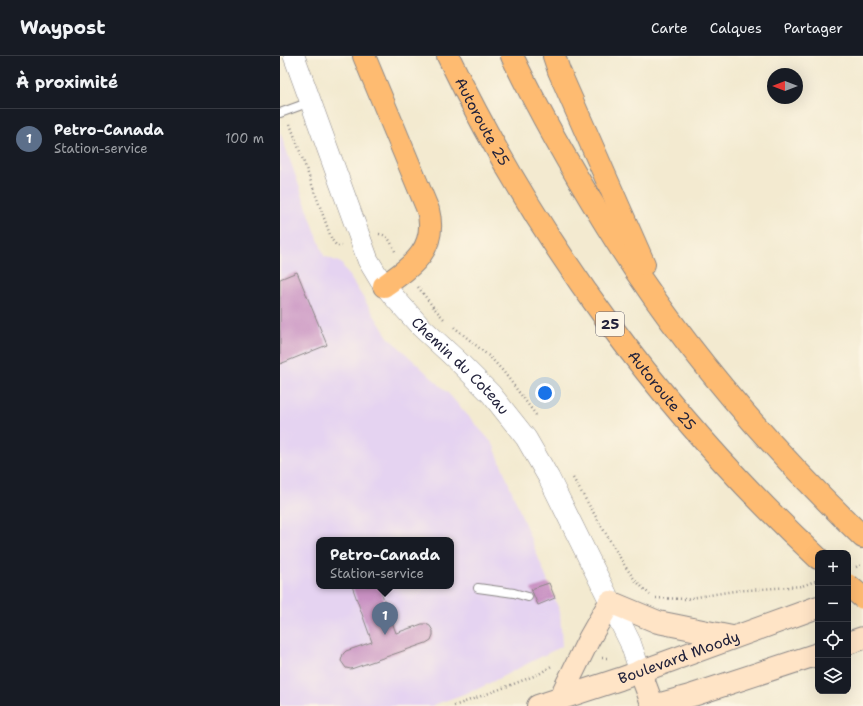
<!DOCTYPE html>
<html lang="fr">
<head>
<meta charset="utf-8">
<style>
  body { margin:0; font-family:"Shantell Sans",sans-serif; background:#20242c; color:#f1f3f6 }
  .controls { position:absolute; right:12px; bottom:12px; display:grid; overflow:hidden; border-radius:8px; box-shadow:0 4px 16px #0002 }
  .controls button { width:36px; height:36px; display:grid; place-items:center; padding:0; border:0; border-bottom:1px solid #363941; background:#171b24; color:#f1f3f6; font:20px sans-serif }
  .compass { position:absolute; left:487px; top:12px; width:36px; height:36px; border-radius:50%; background:#171b24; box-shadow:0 4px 16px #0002; rotate:270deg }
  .you { position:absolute; left:265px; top:337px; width:14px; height:14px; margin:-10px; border:3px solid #fff; border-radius:50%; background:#1a73e8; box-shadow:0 0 0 6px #1a73e833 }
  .badge { display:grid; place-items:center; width:26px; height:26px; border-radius:50%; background:#7c3aed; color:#fff; font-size:13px; font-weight:700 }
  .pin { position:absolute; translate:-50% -33px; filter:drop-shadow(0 1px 2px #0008) }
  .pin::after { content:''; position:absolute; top:21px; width:14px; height:12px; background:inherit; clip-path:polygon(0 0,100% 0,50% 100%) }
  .popup { position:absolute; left:36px; top:481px; width:138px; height:52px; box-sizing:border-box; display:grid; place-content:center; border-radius:8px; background:#171b24; filter:drop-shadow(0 1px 3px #0005); font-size:13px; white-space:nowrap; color:#9ea1a6 }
  .popup b { font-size:15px; color:#f1f3f6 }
  .popup::after { content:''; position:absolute; left:50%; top:100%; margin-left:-8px; border:8px solid transparent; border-top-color:#171b24 }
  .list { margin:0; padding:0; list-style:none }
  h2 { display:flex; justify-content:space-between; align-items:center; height:52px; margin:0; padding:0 16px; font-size:17px }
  h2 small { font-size:13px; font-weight:400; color:#9ea1a6 }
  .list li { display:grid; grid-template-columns:26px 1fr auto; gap:12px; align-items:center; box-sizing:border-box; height:60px; padding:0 16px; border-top:1px solid #363941 }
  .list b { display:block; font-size:15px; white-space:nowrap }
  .list p { margin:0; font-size:13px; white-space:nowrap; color:#9ea1a6 }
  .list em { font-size:13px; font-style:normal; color:#9ea1a6 }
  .icon { flex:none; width:22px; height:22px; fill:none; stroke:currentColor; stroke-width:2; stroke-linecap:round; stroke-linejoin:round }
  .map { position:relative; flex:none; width:583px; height:650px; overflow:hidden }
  header { display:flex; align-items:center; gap:24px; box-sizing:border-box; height:56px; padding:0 20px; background:#171b24; border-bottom:1px solid #363941 }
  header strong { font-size:19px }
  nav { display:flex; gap:22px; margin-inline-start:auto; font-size:14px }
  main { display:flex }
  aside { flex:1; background:#171b24 }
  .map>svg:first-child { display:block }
  .built { fill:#e5d3f1; fill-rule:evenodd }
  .building { fill:#c890c2 }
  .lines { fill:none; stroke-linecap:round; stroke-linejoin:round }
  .service-casing { stroke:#8a8686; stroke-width:10 }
  .tertiary-casing { stroke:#8a8686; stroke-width:22 }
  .secondary-casing { stroke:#8a8686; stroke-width:24 }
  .motorway-casing { stroke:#8a8686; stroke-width:24 }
  .path { stroke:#8a8686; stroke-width:2.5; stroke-dasharray:1 3; stroke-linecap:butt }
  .service { stroke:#fff; stroke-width:8 }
  .tertiary { stroke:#fff; stroke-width:21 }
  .secondary { stroke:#ffe4c6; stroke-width:22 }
  .motorway { stroke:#febb71; stroke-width:22 }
  .motorway-bridge-casing { stroke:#8a8686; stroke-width:24; stroke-linecap:butt }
  .motorway-bridge { stroke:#febb71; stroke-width:22 }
  .labels { text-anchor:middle; stroke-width:4; stroke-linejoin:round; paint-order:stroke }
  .shield { fill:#fcf5e5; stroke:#63616e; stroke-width:1 }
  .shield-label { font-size:14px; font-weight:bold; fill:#22223b }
  .street-label { font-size:15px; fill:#22223b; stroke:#fcf5e5 }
</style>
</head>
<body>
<header>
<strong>Waypost</strong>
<nav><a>Carte</a><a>Calques</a><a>Partager</a></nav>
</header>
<main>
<aside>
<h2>À proximité<small></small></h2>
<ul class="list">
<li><span class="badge" style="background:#5c6f8a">1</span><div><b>Petro-Canada</b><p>Station-service</p></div><em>100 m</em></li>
</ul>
</aside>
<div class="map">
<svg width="583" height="650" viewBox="0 0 583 650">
  <rect width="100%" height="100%" fill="#fcf5e5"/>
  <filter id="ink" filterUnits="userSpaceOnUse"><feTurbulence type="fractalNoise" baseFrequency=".025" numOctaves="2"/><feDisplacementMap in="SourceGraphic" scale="8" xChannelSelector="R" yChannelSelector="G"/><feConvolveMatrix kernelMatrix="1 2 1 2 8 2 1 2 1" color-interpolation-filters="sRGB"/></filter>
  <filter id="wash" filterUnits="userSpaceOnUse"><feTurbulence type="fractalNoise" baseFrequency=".012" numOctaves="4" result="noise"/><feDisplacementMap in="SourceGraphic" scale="16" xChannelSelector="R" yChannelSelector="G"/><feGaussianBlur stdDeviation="0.9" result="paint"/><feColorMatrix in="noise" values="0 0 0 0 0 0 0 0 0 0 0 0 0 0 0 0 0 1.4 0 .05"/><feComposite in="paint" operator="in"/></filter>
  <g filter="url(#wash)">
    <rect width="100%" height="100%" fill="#f3ead0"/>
    <path class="built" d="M0 76 44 200 61 207 108 281 167 336 213 388 280 556 282 590 200 632 151 650H0ZM39 484H171V530H39Z"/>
    <g id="blocks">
      <g class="building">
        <path d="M17 216 47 289 0 308V223Z"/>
        <path d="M269 527 275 542 258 549 251 533Z"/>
        <path d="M72 530H99L116 577 142 568H146L150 570 153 575V579L151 584 146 587 71 613 66 612 61 605 63 598 66 595 92 586Z"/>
      </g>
    </g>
  </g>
  <g filter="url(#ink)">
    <use href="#blocks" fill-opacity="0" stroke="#8a8686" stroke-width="1"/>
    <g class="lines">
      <defs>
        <g id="service">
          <path d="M0 57 30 46"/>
          <path d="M198 532 234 537 248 541"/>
        </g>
        <g id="tertiary">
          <path id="s1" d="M14 0 88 204 100 224 114 241 140 270 180 307 211 338 246 382 269 422 350 586 360 615"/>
        </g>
        <g id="secondary">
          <path d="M568 587 583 582"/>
          <path d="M360 615 373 650"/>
          <path d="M280 642 309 583 330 546 378 566 452 581"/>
          <path id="s2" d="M258 650 340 623 538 551"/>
          <path d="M373 650 413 639 538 598"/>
        </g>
        <g id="motorway">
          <path d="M84 0 148 154C158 193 132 210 104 230"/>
          <path id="s3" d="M168 0C259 189 385 359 538 502"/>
          <path d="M232 0C260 58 292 114 326 169 396 283 487 389 583 481"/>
          <path d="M274 0 279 15 364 208"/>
        </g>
      </defs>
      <use href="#service" class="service-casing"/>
      <use href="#tertiary" class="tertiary-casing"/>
      <use href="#secondary" class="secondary-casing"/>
      <use href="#motorway" class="motorway-casing"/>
      <g class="path">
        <path d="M10 68 52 184 57 190H62"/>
        <path d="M99 178C110 179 111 188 116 197"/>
        <path d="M138 231 154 252 164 263"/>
        <path d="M174 271 210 301 223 315 256 359"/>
        <path d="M293 422 345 510 355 524 370 539"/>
        <path d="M576 511 583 508"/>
        <path d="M376 542 405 543 454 535 509 531 522 530 538 524"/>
        <path d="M322 602H329"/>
        <path d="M174 650 231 629 259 618 273 609"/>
      </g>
      <use href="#service" class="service"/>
      <use href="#tertiary" class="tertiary"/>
      <use href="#secondary" class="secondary"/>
      <use href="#motorway" class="motorway"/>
      <defs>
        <path id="motorway-bridge" d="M568 529 583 542"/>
      </defs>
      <use href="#motorway-bridge" class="motorway-bridge-casing"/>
      <use href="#motorway-bridge" class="motorway-bridge"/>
    </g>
  </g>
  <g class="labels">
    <rect class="shield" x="316" y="256" width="28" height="24" rx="3"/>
    <g class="shield-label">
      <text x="330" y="273">25</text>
    </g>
    <g class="street-label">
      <text dy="5" stroke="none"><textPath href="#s3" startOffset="74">Autoroute 25</textPath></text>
      <text dy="5" stroke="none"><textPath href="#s1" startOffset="358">Chemin du Coteau</textPath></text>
      <text dy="5" stroke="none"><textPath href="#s3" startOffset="398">Autoroute 25</textPath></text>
      <text dy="5" stroke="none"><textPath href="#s2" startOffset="149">Boulevard Moody</textPath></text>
    </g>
  </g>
</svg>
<div class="controls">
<button>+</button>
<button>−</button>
<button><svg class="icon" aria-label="locate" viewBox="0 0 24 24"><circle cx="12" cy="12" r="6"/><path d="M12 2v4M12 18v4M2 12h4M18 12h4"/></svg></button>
<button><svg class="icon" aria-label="layers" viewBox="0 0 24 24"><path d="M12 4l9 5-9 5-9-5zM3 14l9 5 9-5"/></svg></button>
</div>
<svg class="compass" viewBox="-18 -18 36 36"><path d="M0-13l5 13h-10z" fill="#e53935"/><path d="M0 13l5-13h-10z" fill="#9ea1a6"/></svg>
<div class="you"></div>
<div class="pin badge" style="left:105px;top:579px;background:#5c6f8a">1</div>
<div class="popup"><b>Petro-Canada</b>Station-service</div>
</div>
</main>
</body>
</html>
